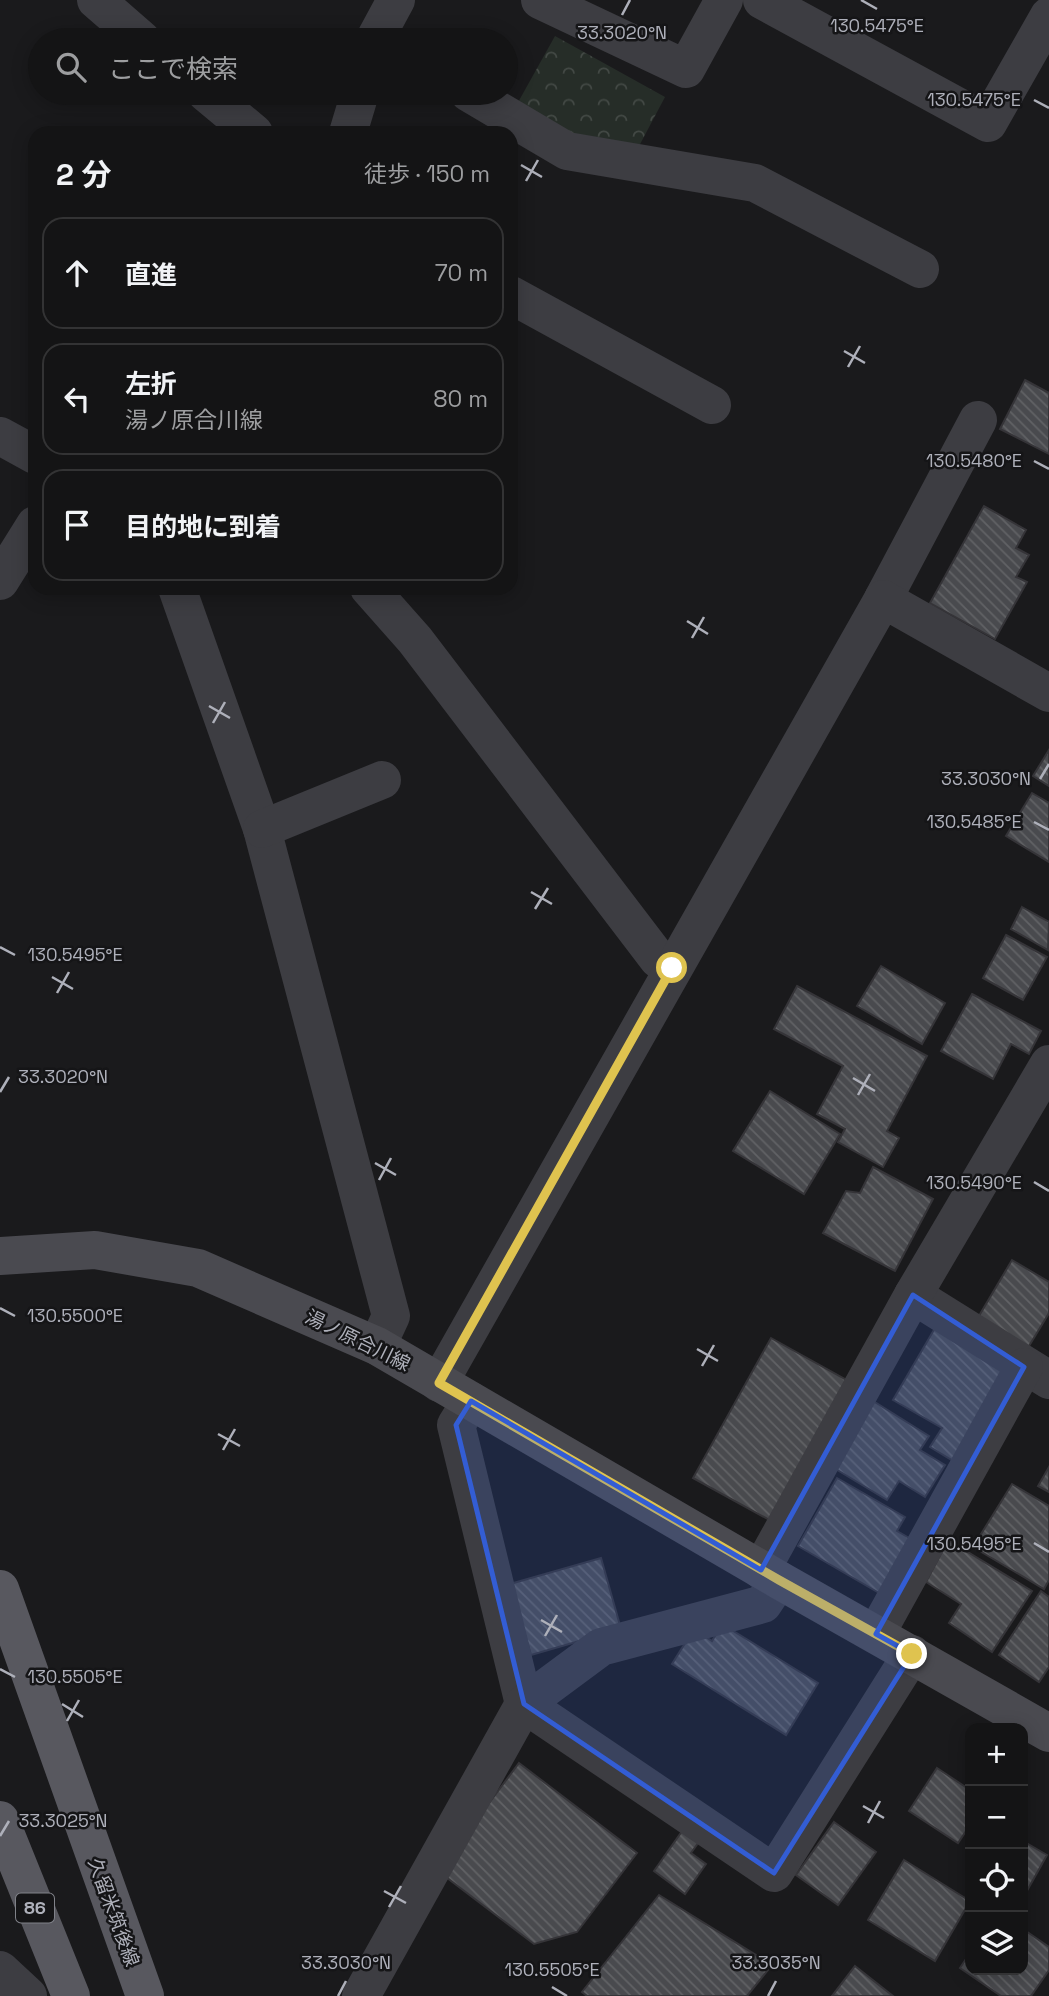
<!DOCTYPE html>
<html lang="ja">
<head>
<meta charset="utf-8">
<style>
  body { margin:0; font-family:"Space Grotesk","Noto Sans JP",sans-serif; background:#212122; color:#f1f3f6 }
  .controls { position:absolute; right:21px; bottom:21px; display:grid; overflow:hidden; border-radius:14px; box-shadow:0 4px 18px #0003 }
  .controls button { width:63px; height:63px; display:grid; place-items:center; padding:0; border:0; border-bottom:2px solid #333334; background:#141415; color:#f1f3f6; font:35px sans-serif }
  .stop { position:absolute; width:21px; height:21px; margin:-16px; border:5px solid #dfc34f; border-radius:50%; background:#fff }
  .stop.end { background:#dfc34f; border-color:#fff; box-shadow:0 2px 7px #0008 }
  .list { margin:0; padding:0; list-style:none }
  h2 { display:flex; justify-content:space-between; align-items:center; height:91px; margin:0; padding:0 28px; font-size:30px }
  h2 small { font-size:23px; font-weight:400; color:#9d9ea0 }
  .list li { display:grid; grid-template-columns:46px 1fr auto; gap:21px; align-items:center; box-sizing:border-box; height:112px; margin:0 14px 14px; padding:0 14px; border:2px solid #333334; border-radius:21px }
  .list b { display:block; font-size:26px; white-space:nowrap }
  .list p { margin:0; font-size:23px; white-space:nowrap; color:#9d9ea0 }
  .list em { font-size:23px; font-style:normal; color:#9d9ea0 }
  .icon { flex:none; width:38px; height:38px; fill:none; stroke:currentColor; stroke-width:2; stroke-linecap:round; stroke-linejoin:round }
  .map { position:relative; flex:none; width:1049px; height:1996px; overflow:hidden }
  .search { position:absolute; background:#141415; box-shadow:0 4px 18px #0003; left:28px; top:28px; width:490px; height:77px; display:flex; align-items:center; gap:18px; box-sizing:border-box; padding:0 24px; border-radius:38px; color:#9d9ea0; font-size:26px }
  .panel { position:absolute; background:#141415; box-shadow:0 4px 18px #0003; left:28px; top:126px; width:490px; height:469px; border-radius:21px }
  .map>svg:first-child { display:block }
  .forest { fill:url(#forest-crowns) }
  .building { fill:url(#building-back-hatch); stroke:#353438; stroke-width:2 }
  .lines { fill:none; stroke-linecap:round; stroke-linejoin:round }
  .street { stroke:#3d3d42; stroke-width:38 }
  .secondary { stroke:#4a4a50; stroke-width:38 }
  .primary { stroke:#58585f; stroke-width:38 }
  .route { stroke:#dfc34f; stroke-width:9 }
  .marked { fill:#335dd4; fill-opacity:0.2; stroke:#335dd4; stroke-width:5; stroke-linejoin:round }
  .ticks { fill:none; stroke:#aeb0ba; stroke-width:2.5 }
  .labels { text-anchor:middle; stroke-width:5; stroke-linejoin:round; paint-order:stroke }
  .shield { fill:#151517; stroke:#808289; stroke-width:2 }
  .shield-label { font-size:18px; font-weight:bold; fill:#aeb0ba }
  .street-label { font-size:19px; fill:#aeb0ba; stroke:#151517 }
  .ticks-label { font-size:18px; text-anchor:middle; fill:#aeb0ba; stroke:#151517; stroke-width:5; stroke-linejoin:round; paint-order:stroke }
</style>
</head>
<body>
<div class="map">
<svg width="1049" height="1996" viewBox="0 0 1049 1996">
  <defs>
    <pattern id="forest-crowns" width="20" height="18" patternUnits="userSpaceOnUse" patternTransform="scale(1.75)"><rect width="20" height="18" fill="#262d28"/><path d="M2 6a3 3 0 1 1 6 0M12 15a3 3 0 1 1 6 0" fill="none" stroke="#434945"/></pattern>
    <pattern id="building-back-hatch" width="6" height="6" patternUnits="userSpaceOnUse" patternTransform="scale(1.75)"><rect width="6" height="6" fill="#494a4e"/><path d="M-1 5l2 2M0 0l6 6M5-1l2 2" fill="none" stroke="#616265"/></pattern>
  </defs>
  <rect width="100%" height="100%" fill="#1a1a1c"/>
  <path class="forest" d="M555 36 665 97 638 148 580 141 516 106Z"/>
  <g class="building">
    <path d="M1025 380 1049 393V454L1000 429Z"/>
    <path d="M984 506 1026 530 1016 548 1029 555 1016 577 1027 582 995 639 930 603Z"/>
    <path d="M1049 750V786L1033 776Z"/>
    <path d="M1032 793 1049 803V862L1006 836Z"/>
    <path d="M1022 907 1049 922 1048 950 1011 929Z"/>
    <path d="M1006 935 1047 957 1023 1000 983 978Z"/>
    <path d="M881 966 945 1003 922 1044 857 1006Z"/>
    <path d="M797 986 927 1056 887 1131 899 1138 883 1167 838 1142 845 1129 817 1114 843 1066 774 1029Z"/>
    <path d="M972 994 1041 1031 1029 1054 1011 1044 993 1079 941 1051Z"/>
    <path d="M770 1091 840 1134 804 1194 733 1151Z"/>
    <path d="M873 1167 933 1199 895 1271 823 1233 846 1191 860 1193Z"/>
    <path d="M1012 1260 1049 1282V1313L1026 1351 976 1321Z"/>
    <path d="M935 1328 1013 1374 960 1465 930 1447 942 1428 893 1400Z"/>
    <path d="M771 1338 850 1382 773 1522 693 1478Z"/>
    <path d="M870 1399 929 1436 920 1450 945 1465 925 1497 899 1481 887 1500 829 1465Z"/>
    <path d="M1049 1467V1492L1038 1486Z"/>
    <path d="M837 1478 905 1517 897 1531 918 1543 886 1597 798 1546Z"/>
    <path d="M1012 1484 1049 1506V1580L1044 1589 973 1547Z"/>
    <path d="M948 1540 1032 1591 992 1652 949 1623 961 1604 926 1582Z"/>
    <path d="M601 1558 621 1629 531 1655 510 1584Z"/>
    <path d="M1041 1591 1049 1597V1667L1039 1682 999 1655Z"/>
    <path d="M722 1624 818 1683 786 1735 672 1664 694 1629 712 1641Z"/>
    <path d="M519 1763 637 1853 577 1932 534 1944 438 1871Z"/>
    <path d="M937 1768 970 1790V1825L958 1843 909 1811Z"/>
    <path d="M834 1822 876 1852 838 1905 796 1875Z"/>
    <path d="M685 1827 701 1839 691 1853 706 1864 685 1894 654 1871Z"/>
    <path d="M1023 1841 1047 1855 1023 1898Z"/>
    <path d="M904 1860 970 1901 935 1961 868 1920Z"/>
    <path d="M659 1895 772 1965 747 1996H587L582 1992Z"/>
    <path d="M1023 1929 1049 1947V1970L1031 1996H1001L960 1968 970 1953V1970H1023Z"/>
    <path d="M855 1966 893 1996H832Z"/>
  </g>
  <g class="lines">
    <g class="street">
      <path d="M96 0 142 40"/>
      <path d="M540 0 686 69 724 0"/>
      <path d="M762 0 988 123 1049 16"/>
      <path d="M376 37 396 0"/>
      <path d="M206 93 254 133"/>
      <path d="M469 93 567 151 755 183 920 269"/>
      <path d="M348 133 360 93"/>
      <path d="M511 295 712 405"/>
      <path d="M0 436 35 455"/>
      <path d="M0 581 35 525"/>
      <path d="M177 588 262 829 391 1316 377 1346"/>
      <path d="M369 588 415 640 658 959 672 968"/>
      <path d="M883 599 978 420"/>
      <path d="M262 829 382 780"/>
      <path d="M913 1295 1049 1380"/>
      <path d="M439 1383 883 599 1049 693"/>
      <path d="M471 1401 456 1425 524 1704 601 1647 763 1604 779 1580"/>
      <path d="M761 1570 913 1295 1049 1064"/>
      <path d="M876 1634 1024 1367"/>
      <path d="M0 1970 28 1996"/>
      <path d="M361 1996 524 1704 774 1873 912 1654"/>
    </g>
    <path class="secondary" d="M0 1256 95 1250 198 1268 377 1346 779 1580 1049 1733"/>
    <g class="primary">
      <path d="M0 1589 145 1996"/>
      <path d="M0 1820 71 1996"/>
    </g>
  </g>
  <g class="lines">
    <path class="route" d="M672 968 439 1383 779 1580 912 1654"/>
  </g>
  <path class="marked" d="M913 1295 1024 1367 876 1634 912 1654 774 1873 524 1704 456 1425 471 1401 761 1570Z"/>
  <path class="ticks" d="M861 0 877 9M622 15 630 0M1034 100 1049 108M521 165 542 177M526 181 538 160M844 351 865 363M848 367 860 346M1034 461 1049 469M687 621 708 634M692 638 704 617M209 706 230 718M213 723 225 702M1040 779 1049 764M1034 822 1049 830M531 892 552 904M535 909 548 888M0 947 15 955M52 977 73 989M57 993 69 972M853 1078 875 1091M0 1092 9 1077M858 1095 870 1074M375 1163 396 1175M379 1180 391 1158M1034 1182 1049 1191M0 1308 15 1316M697 1349 718 1361M702 1366 714 1345M218 1434 240 1446M223 1450 235 1429M1034 1543 1049 1552M541 1620 562 1632M545 1636 557 1615M0 1669 15 1677M62 1704 83 1717M67 1721 79 1700M863 1806 884 1818M868 1823 880 1801M0 1836 9 1821M384 1891 406 1903M389 1907 401 1886M552 1987 567 1996M338 1996 346 1981M768 1996 776 1981"/>
  <g class="labels">
    <rect class="shield" x="16" y="1893.5" width="38" height="29" rx="5"/>
    <g class="shield-label">
      <text x="35" y="1914">86</text>
    </g>
    <g class="street-label">
      <text transform="translate(358 1340) rotate(26)" y="7">湯ノ原合川線</text>
      <text transform="translate(114 1912) rotate(70)" y="7">久留米筑後線</text>
    </g>
  </g>
  <g class="ticks-label">
    <text x="877" y="32">130.5475°E</text>
    <text x="622" y="39">33.3020°N</text>
    <text x="974" y="106">130.5475°E</text>
    <text x="974" y="467">130.5480°E</text>
    <text x="986" y="785">33.3030°N</text>
    <text x="974" y="828">130.5485°E</text>
    <text x="75" y="961">130.5495°E</text>
    <text x="63" y="1083">33.3020°N</text>
    <text x="974" y="1189">130.5490°E</text>
    <text x="75" y="1322">130.5500°E</text>
    <text x="974" y="1550">130.5495°E</text>
    <text x="75" y="1683">130.5505°E</text>
    <text x="63" y="1827">33.3025°N</text>
    <text x="346" y="1969">33.3030°N</text>
    <text x="776" y="1969">33.3035°N</text>
    <text x="552" y="1976">130.5505°E</text>
  </g>
</svg>
<div class="controls">
<button>+</button>
<button>−</button>
<button><svg class="icon" aria-label="locate" viewBox="0 0 24 24"><circle cx="12" cy="12" r="6"/><path d="M12 2v4M12 18v4M2 12h4M18 12h4"/></svg></button>
<button><svg class="icon" aria-label="layers" viewBox="0 0 24 24"><path d="M12 4l9 5-9 5-9-5zM3 14l9 5 9-5"/></svg></button>
</div>
<div class="stop" style="left:672px;top:968px"></div>
<div class="stop end" style="left:912px;top:1654px"></div>
<div class="search"><svg class="icon" aria-label="search" viewBox="0 0 24 24"><circle cx="10" cy="10" r="6"/><path d="M15 15l6 6"/></svg>ここで検索</div>
<section class="panel">
<h2>2 分<small>徒歩 · 150 m</small></h2>
<ul class="list">
<li><svg class="icon" aria-label="ahead" viewBox="0 0 24 24"><path d="M12 20V5M6 11l6-6 6 6"/></svg><div><b>直進</b></div><em>70 m</em></li>
<li><svg class="icon" aria-label="left" viewBox="0 0 24 24"><path d="M17 20v-9H6M10 6l-5 5 5 5"/></svg><div><b>左折</b><p>湯ノ原合川線</p></div><em>80 m</em></li>
<li><svg class="icon" aria-label="arrive" viewBox="0 0 24 24"><path d="M6 21V4h12l-3 4 3 4H6"/></svg><div><b>目的地に到着</b></div></li>
</ul>
</section>
</div>
</body>
</html>
